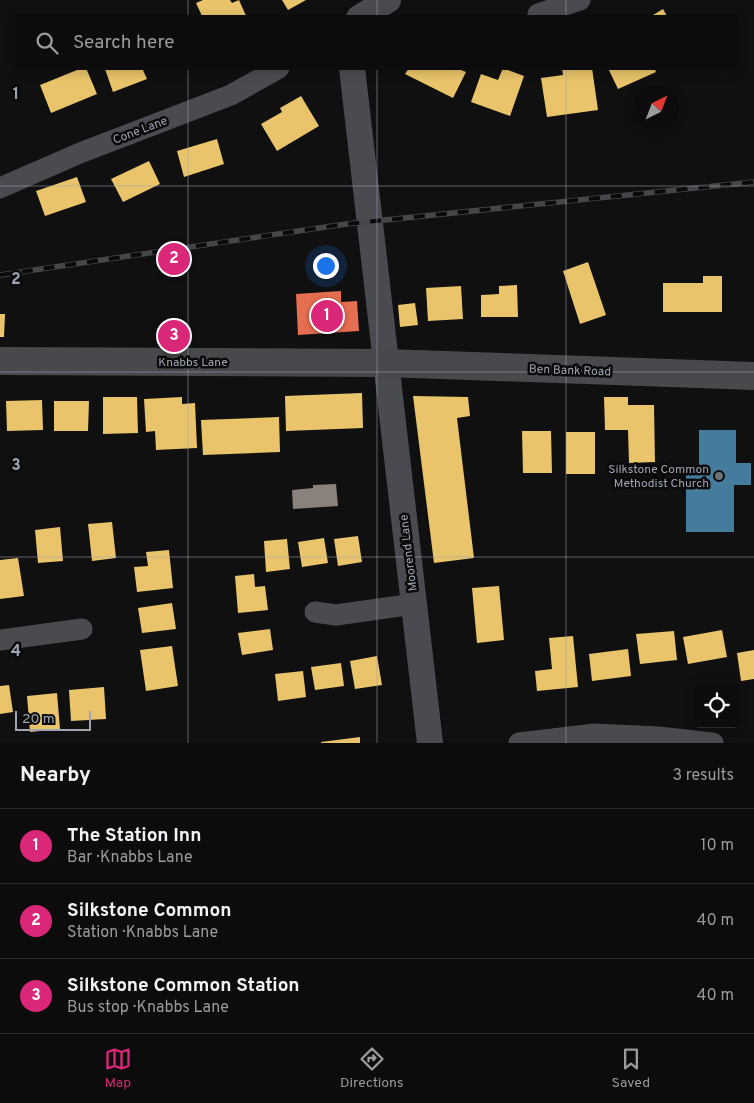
<!DOCTYPE html>
<html lang="en">
<head>
<meta charset="utf-8">
<style>
  body { margin:0; font-family:Overpass,sans-serif; background:#151515; color:#f1f3f6 }
  .controls { position:absolute; right:15px; bottom:15px; display:grid; overflow:hidden; border-radius:5px; box-shadow:0 2px 12px #0003 }
  .controls button { width:45px; height:45px; display:grid; place-items:center; padding:0; border:0; border-bottom:1px solid #2c2c2d; background:#0c0c0c; color:#f1f3f6; font:25px sans-serif }
  .compass { position:absolute; left:634px; top:85px; width:45px; height:45px; border-radius:50%; background:#0c0c0c; box-shadow:0 2px 12px #0003; rotate:42deg }
  .scale { position:absolute; left:15px; bottom:12px; width:76px; box-sizing:border-box; padding-left:5px; border:2px solid #9fa6b2; border-top:0; font-size:14px; line-height:18px; white-space:nowrap; color:#9fa6b2; -webkit-text-stroke:4px #0a0a0b; paint-order:stroke }
  .you { position:absolute; left:325px; top:265px; width:18px; height:18px; margin:-12px; border:4px solid #fff; border-radius:50%; background:#1a73e8; box-shadow:0 0 0 8px #1a73e833 }
  .badge { display:grid; place-items:center; width:32px; height:32px; border-radius:50%; background:#db2777; color:#fff; font-size:16px; font-weight:700 }
  .pin { position:absolute; translate:-50% -50%; border:2px solid #fff; box-shadow:0 1px 5px #0006 }
  .list { margin:0; padding:0; list-style:none }
  h2 { display:flex; justify-content:space-between; align-items:center; height:65px; margin:0; padding:0 20px; font-size:21px }
  h2 small { font-size:16px; font-weight:400; color:#9a9b9d }
  .list li { display:grid; grid-template-columns:32px 1fr auto; gap:15px; align-items:center; box-sizing:border-box; height:75px; padding:0 20px; border-top:1px solid #2c2c2d }
  .list b { display:block; font-size:19px; white-space:nowrap }
  .list p { margin:0; font-size:16px; white-space:nowrap; color:#9a9b9d }
  .list em { font-size:16px; font-style:normal; color:#9a9b9d }
  .icon { flex:none; width:28px; height:28px; fill:none; stroke:currentColor; stroke-width:2; stroke-linecap:round; stroke-linejoin:round }
  .map { position:relative; flex:none; width:754px; height:743px; overflow:hidden }
  .search { position:absolute; background:#0c0c0c; box-shadow:0 2px 12px #0003; left:15px; right:15px; top:15px; height:55px; display:flex; align-items:center; gap:12px; box-sizing:border-box; padding:0 18px; border-radius:5px; color:#9a9b9d; font-size:19px }
  .sheet { height:290px; background:#0c0c0c }
  nav { display:flex; justify-content:space-around; align-items:center; box-sizing:border-box; height:70px; border-top:1px solid #2c2c2d; background:#0c0c0c; font-size:14px; color:#9a9b9d }
  nav a { display:grid; justify-items:center; gap:2px }
  nav .on { color:#db2777 }
  .map>svg:first-child { display:block }
  .homes { fill:#e9c46a }
  .shops { fill:#e76f51 }
  .public { fill:#457b9d }
  .industry { fill:#8a817c }
  .lines { fill:none; stroke-linecap:round; stroke-linejoin:round }
  .minor { stroke:#4a4b50; stroke-width:21 }
  .tertiary { stroke:#4a4b50; stroke-width:26 }
  .secondary { stroke:#48494d; stroke-width:28 }
  .rail-casing { stroke:#454649; stroke-width:5.5 }
  .rail { stroke:#0a0a0b; stroke-width:4; stroke-dasharray:11; stroke-linecap:butt }
  .grid { fill:none; stroke:#9fa6b2; stroke-width:1; stroke-opacity:0.55 }
  .poi-dot { fill:#6d7279; stroke:#0a0a0b; stroke-width:2 }
  .labels { text-anchor:middle; stroke-width:5; stroke-linejoin:round; paint-order:stroke }
  .street-label { font-size:12px; fill:#9fa6b2; stroke:#0a0a0b }
  .poi-label { font-size:12px; fill:#9fa6b2; stroke:#0a0a0b; text-anchor:end }
  .grid-label { font-size:16px; text-anchor:middle; font-weight:bold; fill:#9fa6b2; stroke:#0a0a0b; stroke-width:5; stroke-linejoin:round; paint-order:stroke }
</style>
</head>
<body>
<div class="map">
<svg width="754" height="743" viewBox="0 0 754 743">
  <rect width="100%" height="100%" fill="#101010"/>
  <g class="homes">
    <path d="M203 0H230L232 3 239 0 247 18H203L196 3Z"/>
    <path d="M282 0H306L288 10Z"/>
    <path d="M663 9 668 18H648Z"/>
    <path d="M82 68H86L97 94 51 113 40 85Z"/>
    <path d="M108 68H142L147 79 113 92 105 69Z"/>
    <path d="M409 68H456L466 72 453 98 405 74Z"/>
    <path d="M503 68 524 76 510 116 471 102 481 74 498 80Z"/>
    <path d="M562 68H592L598 110 547 117 541 78 563 75Z"/>
    <path d="M608 68H654L656 72 618 89Z"/>
    <path d="M301 96 319 126 277 151 261 124 282 112 280 108Z"/>
    <path d="M217 139 224 164 184 177 177 151Z"/>
    <path d="M149 161 160 184 123 202 111 179Z"/>
    <path d="M77 177 86 202 45 216 36 191Z"/>
    <path d="M588 262 606 315 580 324 563 271Z"/>
    <path d="M703 276H722V312H663V283H703Z"/>
    <path d="M517 285 518 317H481V295L499 294V286Z"/>
    <path d="M461 286 463 319 428 321 426 288Z"/>
    <path d="M415 303 418 325 400 327 398 305Z"/>
    <path d="M0 314H5L4 337H0Z"/>
    <path d="M362 393 363 428 286 431 285 396Z"/>
    <path d="M413 396 468 397 470 416 457 418 474 558 434 563Z"/>
    <path d="M103 397H137L138 433 103 434Z"/>
    <path d="M182 397V404L195 403 197 448 156 450 155 431 146 432 144 399Z"/>
    <path d="M604 397H628V405H654L655 462 629 463 628 430H605Z"/>
    <path d="M42 400 43 430 7 431 6 401Z"/>
    <path d="M54 401H89L88 431H54Z"/>
    <path d="M279 417 280 452 203 455 201 420Z"/>
    <path d="M522 431H551L552 473H523Z"/>
    <rect x="566" y="432" width="29" height="42"/>
    <path d="M112 522 116 558 92 561 88 524Z"/>
    <path d="M60 527 63 561 38 563 35 530Z"/>
    <path d="M358 536 362 562 338 566 334 539Z"/>
    <path d="M324 538 328 563 302 567 298 542Z"/>
    <path d="M287 539 290 569 266 572 264 541Z"/>
    <path d="M169 550 173 588 137 592 134 567 148 566 146 552Z"/>
    <path d="M18 558 24 596 0 599V560Z"/>
    <path d="M254 574 255 587 265 586 268 610 238 613 235 576Z"/>
    <path d="M499 586 504 640 477 643 472 588Z"/>
    <path d="M172 603 176 629 142 633 138 608Z"/>
    <path d="M270 629 273 650 242 655 238 633Z"/>
    <path d="M722 630 727 657 688 664 683 637Z"/>
    <path d="M674 631 677 660 640 664 636 634Z"/>
    <path d="M573 636 578 687 537 691 535 671 552 669 549 638Z"/>
    <path d="M172 646 178 686 146 691 140 650Z"/>
    <path d="M628 649 631 676 592 681 589 654Z"/>
    <path d="M754 650V679L741 681 737 653Z"/>
    <path d="M377 656 382 685 355 689 350 661Z"/>
    <path d="M341 663 344 686 315 690 311 667Z"/>
    <path d="M303 671 306 697 278 701 275 674Z"/>
    <path d="M9 685 13 712 0 714V686Z"/>
    <path d="M104 687 106 719 71 721 69 690Z"/>
    <path d="M57 693 60 729 30 732 27 696Z"/>
    <path d="M360 737V743H321V742Z"/>
  </g>
  <path class="shops" d="M341 291V302L357 301 359 331 298 335 296 294Z"/>
  <path class="public" d="M699 430H736V463H751V485H734V532H686V467H699Z"/>
  <path class="industry" d="M336 484 338 506 293 509 292 490 313 488V485Z"/>
  <g class="lines">
    <g class="minor">
      <path d="M538 14 580 0"/>
      <path d="M0 188 80 153 231 95 279 68"/>
      <path d="M315 612 336 615 414 604"/>
      <path d="M0 640 82 629"/>
      <path d="M519 743 595 734 658 737 713 743"/>
    </g>
    <g class="tertiary">
      <path d="M359 18 388 0"/>
      <path d="M352 68 430 743"/>
    </g>
    <path class="secondary" d="M0 361 386 363 754 376"/>
    <defs>
      <path id="rail" d="M0 275 346 224 754 182"/>
    </defs>
    <use href="#rail" class="rail-casing"/>
    <use href="#rail" class="rail"/>
  </g>
  <path class="grid" d="M188 0V18M377 0V18M566 0V18M188 68V743M377 68V743M566 68V743M0 186H754M0 372H754M0 557H754"/>
  <circle class="poi-dot" cx="719" cy="476" r="5"/>
  <g class="labels">
    <g class="street-label">
      <text transform="translate(140 130) rotate(-21)" y="4">Cone Lane</text>
      <text x="193" y="366">Knabbs Lane</text>
      <text transform="translate(570 370) rotate(2)" y="4">Ben Bank Road</text>
      <text transform="translate(408 553) rotate(-97)" y="4">Moorend Lane</text>
    </g>
    <g class="poi-label">
      <text x="709" y="473">Silkstone Common<tspan x="709" dy="14">Methodist Church</tspan></text>
    </g>
  </g>
  <g class="grid-label">
    <text x="16" y="99">1</text>
    <text x="16" y="284">2</text>
    <text x="16" y="470">3</text>
    <text x="16" y="656">4</text>
  </g>
</svg>
<div class="controls">
<button><svg class="icon" aria-label="locate" viewBox="0 0 24 24"><circle cx="12" cy="12" r="6"/><path d="M12 2v4M12 18v4M2 12h4M18 12h4"/></svg></button>
</div>
<svg class="compass" viewBox="-18 -18 36 36"><path d="M0-13l5 13h-10z" fill="#e53935"/><path d="M0 13l5-13h-10z" fill="#9a9b9d"/></svg>
<div class="scale">20 m</div>
<div class="you"></div>
<div class="pin badge" style="left:327px;top:316px">1</div>
<div class="pin badge" style="left:174px;top:259px">2</div>
<div class="pin badge" style="left:174px;top:336px">3</div>
<div class="search"><svg class="icon" aria-label="search" viewBox="0 0 24 24"><circle cx="10" cy="10" r="6"/><path d="M15 15l6 6"/></svg>Search here</div>
</div>
<section class="sheet">
<h2>Nearby<small>3 results</small></h2>
<ul class="list">
<li><span class="badge">1</span><div><b>The Station Inn</b><p>Bar · Knabbs Lane</p></div><em>10 m</em></li>
<li><span class="badge">2</span><div><b>Silkstone Common</b><p>Station · Knabbs Lane</p></div><em>40 m</em></li>
<li><span class="badge">3</span><div><b>Silkstone Common Station</b><p>Bus stop · Knabbs Lane</p></div><em>40 m</em></li>
</ul>
</section>
<nav>
<a class="on"><svg class="icon" aria-label="map" viewBox="0 0 24 24"><path d="M3 6l6-2 6 2 6-2v14l-6 2-6-2-6 2zM9 4v14M15 6v14"/></svg>Map</a>
<a><svg class="icon" aria-label="directions" viewBox="0 0 24 24"><path d="M12 3l9 9-9 9-9-9zM9 14v-3h6M13 9l2 2-2 2"/></svg>Directions</a>
<a><svg class="icon" aria-label="saved" viewBox="0 0 24 24"><path d="M7 4h10v16l-5-4-5 4z"/></svg>Saved</a>
</nav>
</body>
</html>
